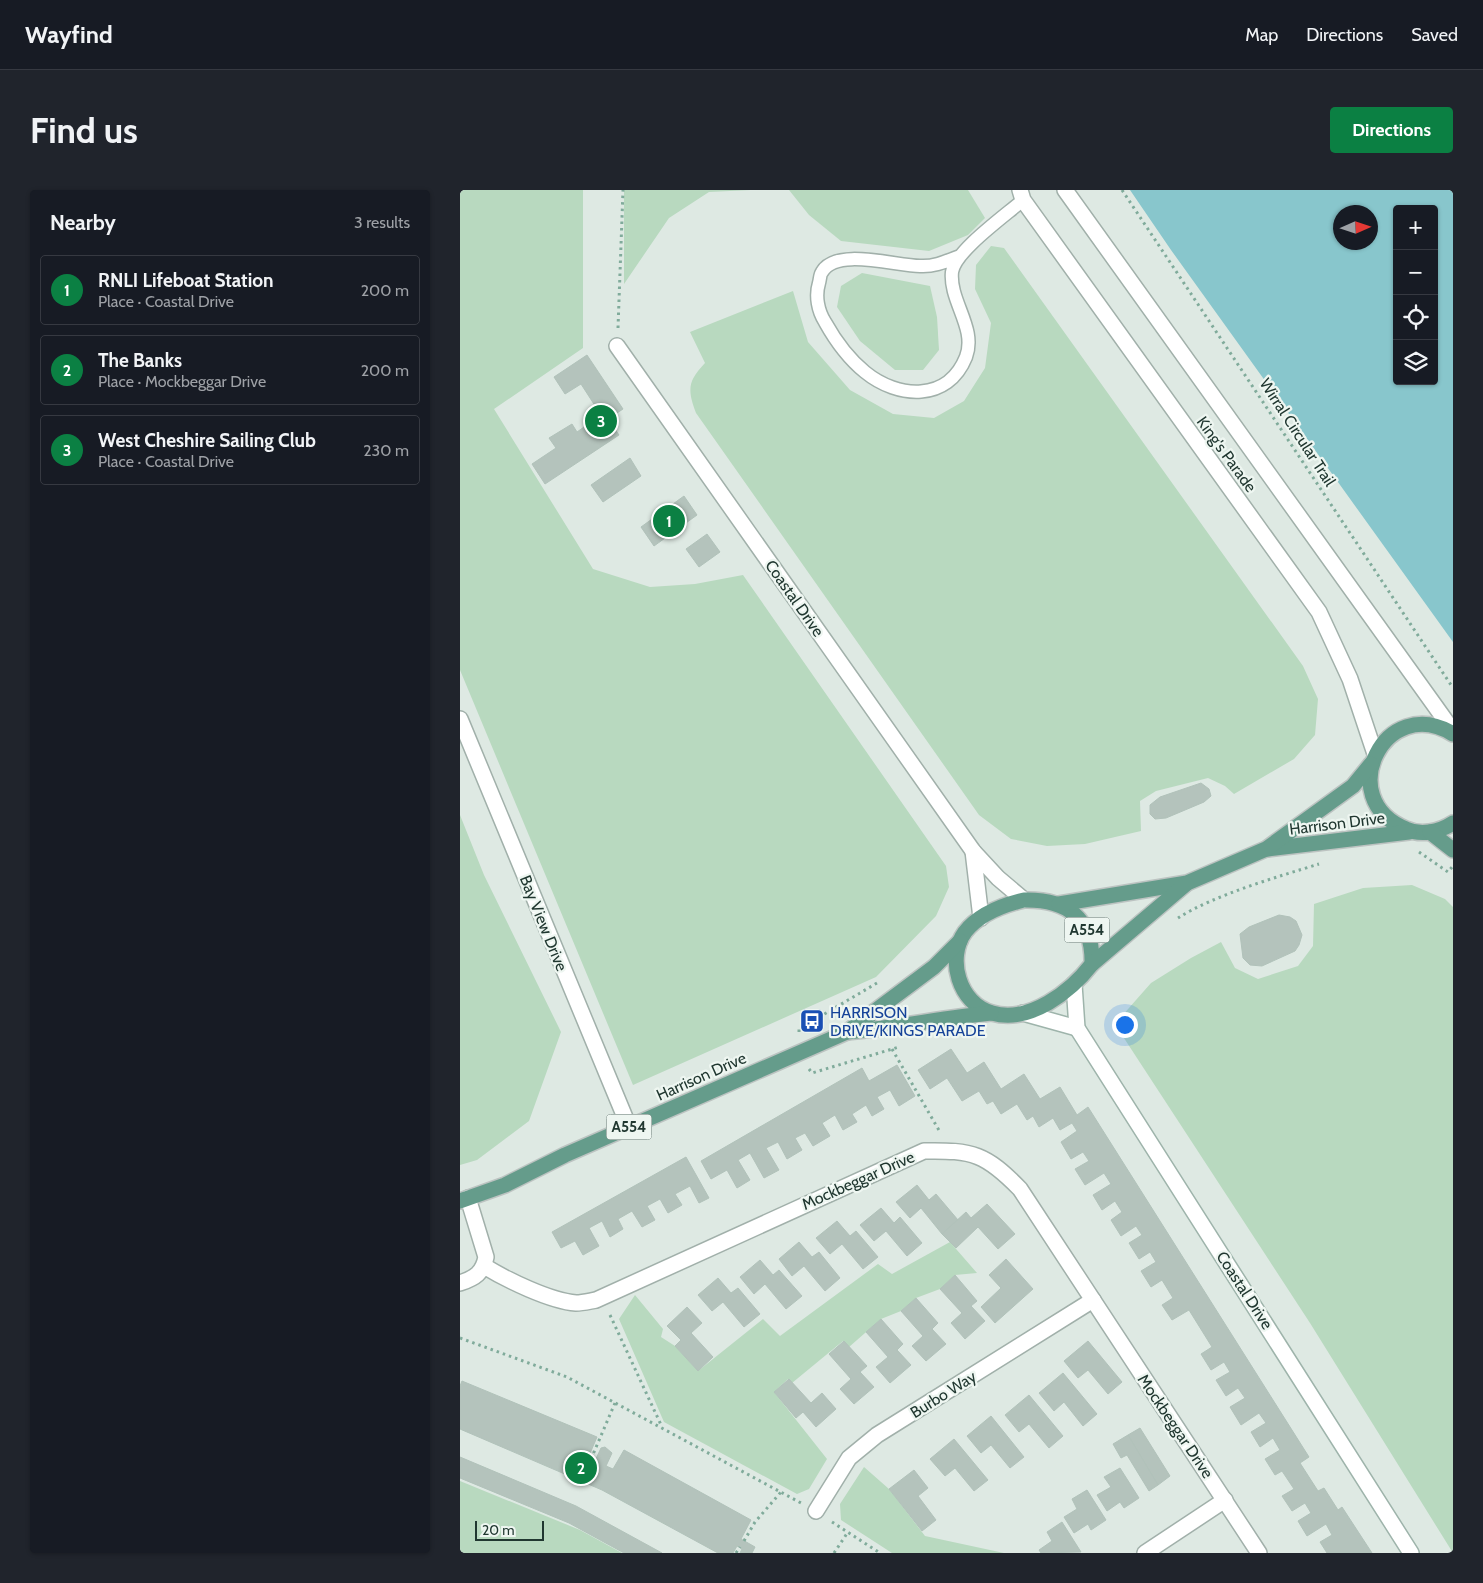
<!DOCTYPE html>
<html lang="en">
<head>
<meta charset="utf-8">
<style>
  body { margin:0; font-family:Cabin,sans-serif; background:#20242c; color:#f1f3f6 }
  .controls { position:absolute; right:15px; top:15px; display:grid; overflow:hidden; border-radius:5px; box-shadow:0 1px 4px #0004 }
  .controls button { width:45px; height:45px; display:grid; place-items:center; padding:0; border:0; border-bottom:1px solid #363941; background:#171b24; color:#f1f3f6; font:25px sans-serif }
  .compass { position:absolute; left:873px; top:15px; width:45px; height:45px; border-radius:50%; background:#171b24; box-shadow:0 1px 4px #0004; rotate:87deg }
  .scale { position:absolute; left:15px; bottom:12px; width:69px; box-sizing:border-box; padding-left:5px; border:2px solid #203730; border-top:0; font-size:14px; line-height:18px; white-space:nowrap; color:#203730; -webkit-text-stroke:4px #eef6f1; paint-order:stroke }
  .you { position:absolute; left:664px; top:834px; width:18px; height:18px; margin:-12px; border:4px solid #fff; border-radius:50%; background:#1a73e8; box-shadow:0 0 0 8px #1a73e833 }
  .badge { display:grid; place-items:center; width:32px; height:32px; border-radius:50%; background:#0b8043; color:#fff; font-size:16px; font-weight:700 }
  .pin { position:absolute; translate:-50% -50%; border:2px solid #fff; box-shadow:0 1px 5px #0006 }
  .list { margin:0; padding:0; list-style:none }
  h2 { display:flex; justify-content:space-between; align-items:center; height:65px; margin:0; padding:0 20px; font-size:21px }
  h2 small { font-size:16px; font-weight:400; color:#9ea1a6 }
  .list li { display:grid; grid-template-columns:32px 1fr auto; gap:15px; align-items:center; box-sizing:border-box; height:70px; margin:0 10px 10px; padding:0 10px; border:1px solid #363941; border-radius:5px }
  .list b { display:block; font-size:19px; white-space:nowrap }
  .list p { margin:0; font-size:16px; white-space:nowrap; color:#9ea1a6 }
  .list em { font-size:16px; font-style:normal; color:#9ea1a6 }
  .icon { flex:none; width:28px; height:28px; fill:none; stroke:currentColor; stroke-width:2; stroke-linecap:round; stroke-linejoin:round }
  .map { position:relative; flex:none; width:993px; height:1363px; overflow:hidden; border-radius:5px }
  header { display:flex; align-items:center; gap:30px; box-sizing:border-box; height:70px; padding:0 25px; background:#171b24; border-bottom:1px solid #363941 }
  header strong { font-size:24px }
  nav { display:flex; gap:28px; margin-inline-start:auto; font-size:18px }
  .intro { display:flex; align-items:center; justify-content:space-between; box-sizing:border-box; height:120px; padding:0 30px }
  h1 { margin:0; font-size:35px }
  .button { padding:12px 22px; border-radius:5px; background:#0b8043; color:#fff; font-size:18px; font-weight:700 }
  main { display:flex; gap:30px; padding:0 30px }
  aside { flex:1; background:#171b24; border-radius:5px; box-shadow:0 1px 4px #0004 }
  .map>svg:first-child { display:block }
  .green { fill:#b8d9bf }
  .water { fill:#88c6cc; fill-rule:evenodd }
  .building { fill:#b4c3bc; stroke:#b1c2ba }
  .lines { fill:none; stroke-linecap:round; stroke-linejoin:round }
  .lane-casing { stroke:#a1b0aa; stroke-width:15 }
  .street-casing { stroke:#a1b0aa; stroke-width:18 }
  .secondary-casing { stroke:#9eb4ab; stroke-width:18 }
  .primary-casing { stroke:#bcc3c1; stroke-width:18 }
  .path { stroke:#80ab9b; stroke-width:3; stroke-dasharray:2.5 4; stroke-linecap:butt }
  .lane { stroke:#fff; stroke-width:12 }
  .street { stroke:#fff; stroke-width:15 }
  .secondary { stroke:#fff; stroke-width:15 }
  .primary { stroke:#659c8b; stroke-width:15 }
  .labels { text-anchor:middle; stroke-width:4.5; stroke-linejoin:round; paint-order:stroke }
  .shield { fill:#eef6f1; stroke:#5e706a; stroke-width:1 }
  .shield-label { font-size:15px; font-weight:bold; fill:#203730 }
  .street-label { font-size:16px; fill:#203730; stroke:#eef6f1 }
  .transit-label { font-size:16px; fill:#164399; stroke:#eef6f1; text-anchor:start }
</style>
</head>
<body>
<header>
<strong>Wayfind</strong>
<nav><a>Map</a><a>Directions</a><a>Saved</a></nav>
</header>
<div class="intro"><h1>Find us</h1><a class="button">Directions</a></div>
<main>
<aside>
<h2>Nearby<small>3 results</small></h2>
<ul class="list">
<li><span class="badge">1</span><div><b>RNLI Lifeboat Station</b><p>Place · Coastal Drive</p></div><em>200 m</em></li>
<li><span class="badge">2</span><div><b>The Banks</b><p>Place · Mockbeggar Drive</p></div><em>200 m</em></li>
<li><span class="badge">3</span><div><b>West Cheshire Sailing Club</b><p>Place · Coastal Drive</p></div><em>230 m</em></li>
</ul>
</aside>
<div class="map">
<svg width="993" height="1363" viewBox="0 0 993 1363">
  <rect width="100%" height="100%" fill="#dee9e3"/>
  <g class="green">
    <path d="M0 0H123V158L34 219 133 379 190 397 235 394 283 385 486 676 489 697 476 726 416 787 173 895 0 480Z"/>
    <path d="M164 0H291L249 2 209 28 164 94Z"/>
    <path d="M329 0H508L525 28 508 45 469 61 381 51 349 25Z"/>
    <path d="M531 56 544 58 843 476 858 509 855 545 834 569 774 604 765 596 748 588 696 601 680 611 681 641 625 654 587 656 551 649 519 625 236 223C227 199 228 191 245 173L230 142 333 101 348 152 390 200 433 224 474 228 504 211 525 178 531 133 515 99 516 75Z"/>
    <path d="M402 83 470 96 477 127 479 160 463 180H435L400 151 377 117 381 96Z"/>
    <path d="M0 625 24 685 101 842 69 931 17 970 0 975Z"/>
    <path d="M952 695 985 709 993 717V1363L850 1133 660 842 661 827 691 793 731 768 761 752 775 778 798 789 838 776 853 756 854 714 903 698Z"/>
    <path d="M490 1052 517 1083 495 1085 480 1099 456 1108 441 1121 421 1129 389 1157 383 1151 332 1193 328 1189 314 1202 367 1269 349 1299 337 1304 204 1232 159 1129 175 1105 203 1139 201 1147 215 1156 238 1181 303 1129 320 1146 418 1074 432 1084Z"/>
    <path d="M404 1277 429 1299 465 1346 544 1363H432L381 1330 380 1314Z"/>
    <path d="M0 1291 120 1340 162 1363H0Z"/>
  </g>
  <path class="water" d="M670 0H993V452L711 60ZM937 19H974V191H937ZM881 22H911V52H881Z"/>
  <g class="building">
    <path d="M127 165 163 219 148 229 159 245 85 294 72 274 96 258 89 248 112 234 117 242 141 225 121 194 105 204 94 187Z"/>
    <path d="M170 268 181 286 143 312 131 295Z"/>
    <path d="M224 306 237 325 194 356 181 337Z"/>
    <path d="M247 344 260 362 239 377 226 359Z"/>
    <path d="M741 593 749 599 751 606 744 612 706 628 695 629 690 624V615L700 607Z"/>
    <path d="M819 725 830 727 836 731 842 745 839 755 835 761 802 776 790 775 783 768 780 744 789 737Z"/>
    <path d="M491 859 507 883 524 872 541 899 564 884 580 909 600 897 617 925 628 917 849 1267 840 1273 858 1301 864 1298 878 1320 882 1317 912 1363H867L860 1352 872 1345 866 1334 847 1346 838 1331 851 1323 845 1313 832 1321 822 1306 834 1299 822 1281 815 1285 805 1269 820 1260 813 1248 800 1257 791 1242 806 1233 799 1223 781 1235 770 1217 785 1208 778 1198 766 1206 756 1190 770 1182 764 1172 751 1180 741 1164 752 1157 729 1120 712 1130 702 1115 713 1108 702 1090 691 1097 681 1081 696 1072 690 1062 679 1069 669 1053 682 1045 676 1036 661 1046 651 1030 662 1022 655 1011 642 1020 633 1005 651 994 644 983 625 995 615 979 629 971 623 962 611 969 601 952 617 941 612 933 600 940 593 928 579 937 573 926 567 930 557 914 541 924 533 911 527 914 519 901 502 911 487 888 470 899 458 880Z"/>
    <path d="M437 875 455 906 439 916 430 900 417 907 424 919 412 926 406 915 392 924 397 932 383 940 375 925 362 933 370 946 353 956 345 943 335 948 342 960 327 969 318 952 306 958 319 980 304 988 290 963 278 970 290 990 277 998 267 980 251 989 241 971 402 878 409 891Z"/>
    <path d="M226 967 249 1008 239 1013 230 996 215 1004 222 1015 208 1023 200 1009 187 1016 195 1030 182 1037 172 1021 158 1029 163 1039 150 1047 142 1031 129 1038 139 1056 123 1065 115 1051 101 1058 92 1042Z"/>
    <path d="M457 995 469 1010 476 1004 498 1030 482 1044 461 1018 450 1028 436 1012Z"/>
    <path d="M527 1014 555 1044 538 1059 518 1037 496 1058 482 1044 506 1022 511 1028Z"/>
    <path d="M421 1018 434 1033 440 1027 462 1053 447 1066 426 1041 414 1051 400 1035Z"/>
    <path d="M377 1031 390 1046 396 1041 418 1067 403 1079 382 1054 370 1064 356 1048Z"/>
    <path d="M339 1052 352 1067 359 1062 380 1088 365 1101 344 1076 332 1086 319 1069Z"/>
    <path d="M546 1069 573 1099 535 1133 521 1117 541 1098 529 1085Z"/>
    <path d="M300 1070 313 1085 319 1080 342 1106 326 1119 305 1094 294 1104 280 1087Z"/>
    <path d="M495 1085 517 1111 511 1116 525 1131 505 1149 491 1133 502 1123 480 1099Z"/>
    <path d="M258 1088 271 1103 278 1098 300 1124 284 1137 263 1112 252 1121 238 1105Z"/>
    <path d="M456 1108 478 1133 472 1139 486 1154 466 1171 452 1156 463 1146 441 1121Z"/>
    <path d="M227 1117 242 1133 231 1143 253 1167 238 1181 215 1156 221 1150 207 1136Z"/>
    <path d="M421 1129 443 1154 437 1160 451 1175 430 1193 416 1177 428 1167 406 1142Z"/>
    <path d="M384 1151 407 1176 400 1182 414 1197 394 1214 380 1199 391 1189 369 1164Z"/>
    <path d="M628 1151 662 1192 648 1204 628 1180 618 1188 604 1171Z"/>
    <path d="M603 1183 637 1224 623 1236 604 1212 594 1221 579 1203Z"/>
    <path d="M329 1189 351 1213 362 1203 376 1219 356 1237 343 1222 336 1228 314 1202Z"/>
    <path d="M2 1191 137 1247 128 1268 131 1269 135 1271 141 1258 145 1257 152 1263 146 1276 153 1279 164 1260 291 1330 281 1349 295 1357 292 1363H280L282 1359 277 1356 273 1363H258L142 1300 0 1239V1196Z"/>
    <path d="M569 1205 603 1246 589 1258 569 1234 559 1242 545 1225Z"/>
    <path d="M531 1226 564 1267 550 1278 531 1255 521 1263 507 1246Z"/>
    <path d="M680 1238 710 1286 698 1295 668 1245Z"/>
    <path d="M668 1245 698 1295 689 1301 667 1265 661 1268 653 1254Z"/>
    <path d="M494 1249 528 1290 514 1301 495 1278 485 1286 470 1269Z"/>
    <path d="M0 1267 116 1316 202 1363H164L109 1333 0 1288Z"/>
    <path d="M660 1278 679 1308 664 1318 660 1312 647 1321 637 1305 651 1297 644 1287Z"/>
    <path d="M454 1280 468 1298 458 1306 476 1330 462 1341 429 1299Z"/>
    <path d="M627 1300 646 1330 631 1340 628 1334 614 1343 604 1327 617 1319 612 1309Z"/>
    <path d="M602 1332 621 1362 581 1363 579 1360 592 1351 587 1342Z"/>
  </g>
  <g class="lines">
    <defs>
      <path id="lane" d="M500 66C487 71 474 77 460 76 436 76 376 57 362 82 360 84 360 90 359 93 355 106 358 121 365 132 375 150 389 169 405 182 438 209 488 212 506 167 517 138 489 111 492 82 495 61 546 25 563 10"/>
      <g id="street">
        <path d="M560 0 563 10 859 422 890 489 915 564"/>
        <path d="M605 0 993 541"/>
        <path d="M157 156 513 661 538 688 564 710"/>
        <path d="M0 529 169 937"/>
        <path d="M513 661 521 728"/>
        <path d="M24 1076C47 1090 90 1111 116 1113 123 1113 130 1111 136 1110L464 961C513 960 526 964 560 999L799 1363"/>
        <path d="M0 1093C15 1088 23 1083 26 1067L8 1008"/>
        <path d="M356 1321 389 1268 417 1245 633 1110"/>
        <path d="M685 1363 765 1310"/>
      </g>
      <g id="secondary">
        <path d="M614 794 617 838 951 1363"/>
        <path d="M563 823 617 838"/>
      </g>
      <g id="primary">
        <path d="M993 544C925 502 872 609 946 639 961 646 979 642 993 633"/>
        <path d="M970 642 993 660"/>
        <path d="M808 659 949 642"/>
        <path d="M564 710C607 709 633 728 632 774 611 801 570 834 532 823 499 814 486 768 505 742 519 724 543 715 564 710Z"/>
        <path d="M599 714 727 693 806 659 893 596 911 574"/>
        <path d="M632 774 726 694"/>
        <path d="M387 842C435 838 482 828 531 823"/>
        <path d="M0 1011 45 995 105 965 387 842 474 777 500 751"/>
      </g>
    </defs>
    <use href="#lane" class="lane-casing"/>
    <use href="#street" class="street-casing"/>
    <use href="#secondary" class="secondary-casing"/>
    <use href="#primary" class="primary-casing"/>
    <g class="path">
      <path d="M662 0 993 498"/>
      <path d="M158 138 163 0"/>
      <path d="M959 662 988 682 992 677"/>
      <path d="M718 728C754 705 817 687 859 674"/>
      <path d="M339 842V839L417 793"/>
      <path d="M432 859 480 942"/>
      <path d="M349 879 352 883 439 857"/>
      <path d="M150 1125 202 1237"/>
      <path d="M0 1148 107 1187 341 1313"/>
      <path d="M131 1269 155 1213"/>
      <path d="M372 1332 420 1363"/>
      <path d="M284 1351 295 1332 321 1302"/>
      <path d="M276 1363 280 1357"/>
      <path d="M374 1363 388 1342"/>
    </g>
    <use href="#lane" class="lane"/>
    <use href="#street" class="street"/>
    <use href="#secondary" class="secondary"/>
    <use href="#primary" class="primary"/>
  </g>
  <defs>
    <symbol id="bus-square" viewBox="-11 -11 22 22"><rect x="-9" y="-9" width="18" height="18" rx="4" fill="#1a4fb4" stroke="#eef6f1"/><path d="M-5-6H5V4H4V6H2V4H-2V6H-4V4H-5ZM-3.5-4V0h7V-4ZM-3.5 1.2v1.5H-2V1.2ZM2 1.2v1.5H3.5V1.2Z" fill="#fff"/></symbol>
  </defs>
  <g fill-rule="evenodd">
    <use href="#bus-square" x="338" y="817" width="28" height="28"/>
  </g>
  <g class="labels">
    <g class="shield">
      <rect x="604.5" y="727.5" width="45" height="25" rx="4"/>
      <rect x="146.5" y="924.5" width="45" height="25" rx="4"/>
    </g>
    <g class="shield-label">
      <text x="627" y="745">A554</text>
      <text x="169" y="942">A554</text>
    </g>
    <g class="street-label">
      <text transform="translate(838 242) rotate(57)" y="6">Wirral Circular Trail</text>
      <text transform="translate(767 264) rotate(54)" y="6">King's Parade</text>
      <text transform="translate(335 408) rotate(55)" y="6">Coastal Drive</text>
      <text transform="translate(877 633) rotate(-7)" y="6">Harrison Drive</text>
      <text transform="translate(84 733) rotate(68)" y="6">Bay View Drive</text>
      <text transform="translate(241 886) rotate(-24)" y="6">Harrison Drive</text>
      <text transform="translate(398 990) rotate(-24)" y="6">Mockbeggar Drive</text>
      <text transform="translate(785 1100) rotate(57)" y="6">Coastal Drive</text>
      <text transform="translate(483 1204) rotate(-32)" y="6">Burbo Way</text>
      <text transform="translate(716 1236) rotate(56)" y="6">Mockbeggar Drive</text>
    </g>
    <g class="transit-label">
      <text x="370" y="828">HARRISON<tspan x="370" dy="18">DRIVE/KINGS PARADE</tspan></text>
    </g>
  </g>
</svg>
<div class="controls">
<button>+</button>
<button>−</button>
<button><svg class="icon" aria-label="locate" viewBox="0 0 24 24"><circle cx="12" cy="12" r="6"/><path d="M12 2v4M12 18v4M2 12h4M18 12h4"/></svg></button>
<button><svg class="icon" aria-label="layers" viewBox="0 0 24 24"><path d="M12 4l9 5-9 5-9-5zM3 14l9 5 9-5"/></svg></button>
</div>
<svg class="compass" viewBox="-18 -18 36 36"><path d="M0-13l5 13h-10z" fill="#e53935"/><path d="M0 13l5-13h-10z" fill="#9ea1a6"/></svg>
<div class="scale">20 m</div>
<div class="you"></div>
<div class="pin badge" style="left:209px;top:331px">1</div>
<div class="pin badge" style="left:121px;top:1278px">2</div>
<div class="pin badge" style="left:141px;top:231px">3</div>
</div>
</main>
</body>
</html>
